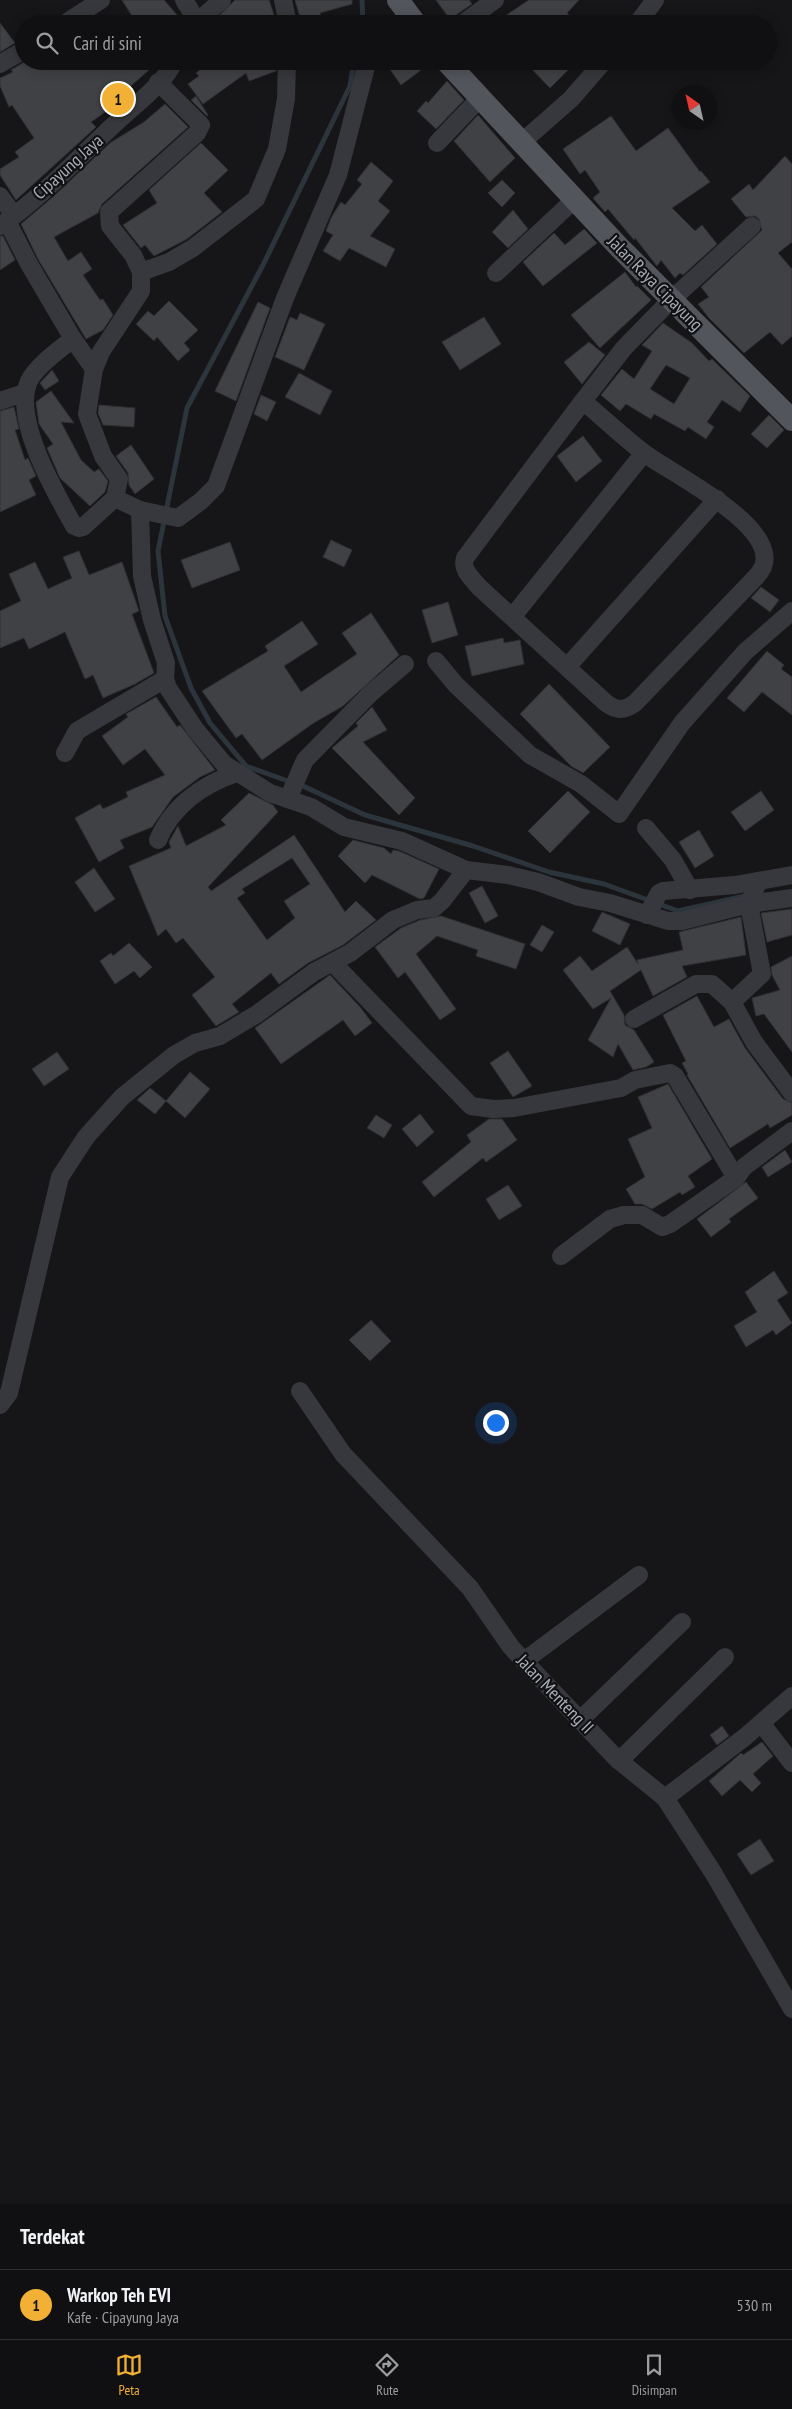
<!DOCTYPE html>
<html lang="id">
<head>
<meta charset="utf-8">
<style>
  body { margin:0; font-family:"PT Sans Narrow",sans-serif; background:#1e1e20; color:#f1f3f6 }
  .compass { position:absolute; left:672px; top:85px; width:45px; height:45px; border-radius:50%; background:#101012; box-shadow:0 2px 12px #0003; rotate:326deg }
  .you { position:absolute; left:495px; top:1422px; width:18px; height:18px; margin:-12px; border:4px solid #fff; border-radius:50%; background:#1a73e8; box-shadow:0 0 0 8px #1a73e833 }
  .badge { display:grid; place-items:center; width:32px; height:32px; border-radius:50%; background:#f2b134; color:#111; font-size:16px; font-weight:700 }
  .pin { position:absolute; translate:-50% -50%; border:2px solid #fff; box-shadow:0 1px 5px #0006 }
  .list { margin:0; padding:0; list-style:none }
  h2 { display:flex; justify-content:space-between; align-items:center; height:65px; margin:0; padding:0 20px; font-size:21px }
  h2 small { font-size:16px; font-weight:400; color:#9c9d9f }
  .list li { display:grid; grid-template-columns:32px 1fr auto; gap:15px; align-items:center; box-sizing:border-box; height:70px; padding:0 20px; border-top:1px solid #303032 }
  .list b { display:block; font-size:19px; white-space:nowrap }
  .list p { margin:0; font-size:16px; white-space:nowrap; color:#9c9d9f }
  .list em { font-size:16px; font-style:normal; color:#9c9d9f }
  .icon { flex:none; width:28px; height:28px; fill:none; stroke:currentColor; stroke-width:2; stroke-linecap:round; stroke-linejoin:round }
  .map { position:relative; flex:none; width:792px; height:2204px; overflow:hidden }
  .search { position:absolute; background:#101012; box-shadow:0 2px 12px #0003; left:15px; right:15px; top:15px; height:55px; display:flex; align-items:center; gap:12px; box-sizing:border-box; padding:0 18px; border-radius:28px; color:#9c9d9f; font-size:19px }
  .sheet { height:135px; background:#101012 }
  nav { display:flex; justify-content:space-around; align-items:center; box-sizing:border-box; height:70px; border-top:1px solid #303032; background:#101012; font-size:14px; color:#9c9d9f }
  nav a { display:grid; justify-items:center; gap:2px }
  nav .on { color:#f2b134 }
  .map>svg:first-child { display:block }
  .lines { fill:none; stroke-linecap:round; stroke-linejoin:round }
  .stream { stroke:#2c353c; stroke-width:5 }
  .building { fill:#404145; stroke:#303034; fill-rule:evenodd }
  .minor { stroke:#37383d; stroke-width:18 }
  .major { stroke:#53555c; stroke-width:22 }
  .labels { text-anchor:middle; stroke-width:4.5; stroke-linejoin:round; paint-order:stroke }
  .street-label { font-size:18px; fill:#a8adb8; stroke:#111113 }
</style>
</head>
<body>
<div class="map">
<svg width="792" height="2204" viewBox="0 0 792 2204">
  <rect width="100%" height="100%" fill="#161618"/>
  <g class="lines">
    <g class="stream">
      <path d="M362 0 363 24"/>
      <path d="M285 780 246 766 210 723 191 688 165 616 158 551 187 408 264 263 350 86 354 61"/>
      <path d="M303 786 365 815 473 846 549 872 604 884 678 911 749 895"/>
    </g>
  </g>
  <g class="building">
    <path d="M122 0H164L185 24H137Z"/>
    <path d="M235 0H269L277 24H211Z"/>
    <path d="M295 0H352V4L320 13 322 19 302 24Z"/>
    <path d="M436 0H469L472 4 456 15 452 22Z"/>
    <path d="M529 0H579L567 13 578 24H493Z"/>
    <path d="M0 23 15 43 0 52Z"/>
    <path d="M26 61H159L106 108 108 110 91 122 96 127 16 200 0 175V169L19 157 15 152 34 138 12 105 9 107 0 86V78L13 72 11 70Z"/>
    <path d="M197 61H276V71L249 81 246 73 203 104 188 84 199 76 196 73 201 69Z"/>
    <path d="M384 61H433L401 85Z"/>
    <path d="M524 61H577L550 88Z"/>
    <path d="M447 81 464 100 436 129 417 111 426 101 428 103Z"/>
    <path d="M196 96 208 115 207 116 191 100Z"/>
    <path d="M165 104 188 127 102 204 98 213 54 237 68 261 81 252 92 269 83 275 100 300 103 299 113 315 103 330 86 339 38 259 21 224 54 196 110 143 144 122Z"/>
    <path d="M478 115 515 158 490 182 454 141Z"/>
    <path d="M611 116 636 151 668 128 700 172 701 171 710 182 672 208 695 231 702 225 717 244 683 275 680 273 675 278 661 260 657 266 635 238 634 240 608 209 605 212 593 198 600 192 585 170 580 174 563 149Z"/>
    <path d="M201 143 228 170 204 193 222 212 187 239 154 256 145 245 141 248 123 225 157 203 149 190Z"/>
    <path d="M785 156 792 164V242L778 253 792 269V336L782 345 770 332 744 353 709 318 698 304 709 297 701 287 762 230 759 219 755 216 746 217 731 199 749 184 753 190Z"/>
    <path d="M371 162 393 181 378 201 390 211 370 236 395 249 386 267 349 248 340 261 323 251 333 235 326 231 332 216 341 202 345 205 362 184 357 180Z"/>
    <path d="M502 180 515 193 502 207 488 193Z"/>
    <path d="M513 210 528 229 508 248 492 232Z"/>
    <path d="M584 229 597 243 543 286 523 262 554 233 565 245Z"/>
    <path d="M0 236H3L15 260 0 270Z"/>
    <path d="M625 272 636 287 637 286 651 300 600 348 571 315Z"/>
    <path d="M169 301 198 330 184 343 190 350 178 361 157 337 154 341 136 324 148 311 154 316Z"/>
    <path d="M258 302 270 308 236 401 215 391Z"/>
    <path d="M300 313 325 324 304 370 275 357 290 317 297 320Z"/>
    <path d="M484 317 501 344 460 370 442 342Z"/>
    <path d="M663 323 692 343 709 361 712 359 750 396 740 412 722 400 707 422 714 427 706 439 688 427 685 431 654 414 651 419 626 404 620 411 601 395 622 369 634 379 652 351 642 345ZM666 365 690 378 674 404 650 389Z"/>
    <path d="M589 342 605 355 582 384 564 362Z"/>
    <path d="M52 370 59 381 45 390 40 383Z"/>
    <path d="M299 373 332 391 320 415 285 397Z"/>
    <path d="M51 391 74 423 61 422 81 460 94 472 99 469 108 481 105 492 90 506 60 478 47 448 53 444 39 424 36 402Z"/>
    <path d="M261 395 276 402 267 421 254 414Z"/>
    <path d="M99 405 135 408 134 427 103 425 98 413Z"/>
    <path d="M14 407 19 429 15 430 25 460 28 458 36 476 29 480 36 495 0 512V411Z"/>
    <path d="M769 415 784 430 767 448 751 434Z"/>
    <path d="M583 436 602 461 576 482 557 456Z"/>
    <path d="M131 445 154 479 135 494 129 485 128 473 116 456Z"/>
    <path d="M331 540 352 550 344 567 323 557Z"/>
    <path d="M230 542 240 570 192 588 181 560Z"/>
    <path d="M79 551 89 575 122 562 139 611 132 614 154 673 135 684 103 698 93 675 85 679 65 632 29 649 24 638 0 648V611L21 601 9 574 35 562 48 589 72 578 63 557Z"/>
    <path d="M761 587 779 600 770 612 751 598Z"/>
    <path d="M448 602 458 635 432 643 422 610Z"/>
    <path d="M371 613 399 655 343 706 312 724 262 760 242 734 236 738 202 691 268 651 265 646 302 621 318 644 284 666 301 692 357 654 342 633Z"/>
    <path d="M503 638 504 643 520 640 524 664 472 676 465 646Z"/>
    <path d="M767 651 784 665 781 669 792 677V715L762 692 744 712 727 698Z"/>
    <path d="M549 684 610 747 583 773 571 766 520 714Z"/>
    <path d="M156 697 177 727 180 725 215 770 200 777 173 797 152 827 120 840 124 848 99 862 75 818 100 804 103 809 128 797 126 792 165 775 145 749 123 765 102 736 128 717 126 714Z"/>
    <path d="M372 707 387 730 363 742 415 798 399 815 332 748 358 726 356 723Z"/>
    <path d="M568 791 590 812 550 853 528 831Z"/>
    <path d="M761 791 774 810 745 831 731 812Z"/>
    <path d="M249 793 273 805 278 812 208 887 211 891 294 835 345 912 356 901 376 920 343 945 308 963 279 984 271 973 232 1004 239 1012 216 1026 192 995 215 977 183 938 176 943 166 929 158 936 129 866 171 848 169 842 178 826 186 846 226 825 221 820ZM292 858 310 884 284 901 295 918 267 940 237 898 245 893 242 889Z"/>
    <path d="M699 830 714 856 695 868 679 842Z"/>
    <path d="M353 840 384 848 391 854 393 850 399 851 439 869 424 898 420 899 372 875 365 883 338 856Z"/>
    <path d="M94 868 115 899 95 912 75 882Z"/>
    <path d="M482 886 498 916 485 923 469 893Z"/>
    <path d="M792 909V935L767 942 761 913Z"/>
    <path d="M602 912 630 924 620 945 592 931Z"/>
    <path d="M441 916 525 944 516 969 476 956 478 950 437 936 416 954 456 1009 440 1020 405 972 398 978 375 947 401 928 420 920Z"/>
    <path d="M741 917 746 955 682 966 687 977 653 996 641 970 610 991 624 1015 625 1025 634 1030 654 1062 646 1067 633 1070 618 1044 613 1057 588 1040 611 998 593 1009 563 970 580 956 592 971 627 947 638 964 637 960 683 950 679 932Z"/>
    <path d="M542 925 554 932 542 952 530 945Z"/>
    <path d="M129 943 152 967 140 978 134 971 115 984 100 961 111 953 113 956Z"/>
    <path d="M792 956V1052L764 1014 756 1016 752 998 780 990 772 975 771 967Z"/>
    <path d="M330 975 360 1007 372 1023 355 1036 343 1020 281 1064 255 1028Z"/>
    <path d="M697 996 714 1027 729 1019 745 1048 783 1099 792 1103V1115L770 1128 768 1124 730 1148 687 1075 688 1074 682 1063 686 1061 663 1015Z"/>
    <path d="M508 1051 532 1086 513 1097 490 1063Z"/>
    <path d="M57 1052 69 1069 44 1086 32 1069Z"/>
    <path d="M190 1072 210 1089 185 1118 166 1101Z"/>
    <path d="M668 1084 712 1159 688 1176 695 1187 682 1195 680 1192 652 1209 642 1204H635L626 1189 645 1177 628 1139 652 1128 638 1097Z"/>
    <path d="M150 1088 166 1101 155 1114 137 1100Z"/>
    <path d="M420 1114 434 1132 417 1147 402 1129Z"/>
    <path d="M376 1115 392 1125 384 1138 367 1128Z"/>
    <path d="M489 1119H502L517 1140 486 1162 483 1158 434 1197 422 1182 471 1142 467 1135Z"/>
    <path d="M785 1150 792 1162 768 1177 762 1167Z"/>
    <path d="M746 1182 758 1198 729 1219 731 1222 711 1237 697 1219Z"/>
    <path d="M508 1185 522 1206 499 1220 486 1199Z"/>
    <path d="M774 1271 788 1293 777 1300 792 1323 776 1335 773 1330 746 1347 734 1326 757 1312 745 1292Z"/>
    <path d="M371 1320 391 1341 370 1361 349 1340Z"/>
    <path d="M722 1726 729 1736 717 1745 710 1735Z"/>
    <path d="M762 1742 773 1756 753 1774 761 1783 752 1792 740 1780 722 1796 709 1781 741 1753 743 1755Z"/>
    <path d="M760 1839 774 1861 751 1875 737 1854Z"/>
  </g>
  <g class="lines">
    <g class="minor">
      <path d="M184 0 197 21"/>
      <path d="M283 0 288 24"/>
      <path d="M64 24 101 0"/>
      <path d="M195 24 222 0"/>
      <path d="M462 24 495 0"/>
      <path d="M637 24 655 0"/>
      <path d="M0 64 24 50"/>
      <path d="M158 82 201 125 197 133 109 212 110 226 133 255 141 272V291L101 352 94 369 87 414 103 456 119 479 115 498 140 510 178 518 201 501 216 486 285 298 338 175 367 63"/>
      <path d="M437 143 480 98"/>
      <path d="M521 143 571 99 604 61"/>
      <path d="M0 196 14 215"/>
      <path d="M7 221 29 264 73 339C60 349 36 366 29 381 12 418 55 492 74 526L79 528 83 527 115 498"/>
      <path d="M0 226C43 196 81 155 120 119 136 104 167 81 174 61"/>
      <path d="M141 272 169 262 193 248 256 199 277 149 286 99 287 61"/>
      <path d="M496 273 574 200"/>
      <path d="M73 339 94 369"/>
      <path d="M0 401 24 393"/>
      <path d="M583 401 465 558C461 570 472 578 479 587L606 703C617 711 624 711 635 703L754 579C757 576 761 571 763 567 779 525 670 473 644 453 623 437 603 418 583 401L624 348 671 300 752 226"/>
      <path d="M140 510 142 576 152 620 166 663 165 679 168 688 195 729 224 764 270 793 311 807 344 827 402 841 466 870 508 875 538 882 579 897 610 903 668 921H682L749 904 792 898"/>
      <path d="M513 616 644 453"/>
      <path d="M436 661 456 685 530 755 581 784 619 814 682 723 745 652 792 611"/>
      <path d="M567 667 717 499"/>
      <path d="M65 753 77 731 165 679"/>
      <path d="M288 799 305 760 371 693 405 664"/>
      <path d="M646 828 673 860 690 890"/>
      <path d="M158 840C172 806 203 784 237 773"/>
      <path d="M758 882 749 904 762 974 732 1002 754 1042 792 1093"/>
      <path d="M647 915 659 893 663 891 735 885 792 875"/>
      <path d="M333 963 471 1106 493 1109 514 1108 621 1088 635 1080 670 1073 675 1076 736 1178"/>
      <path d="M634 1019 696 984H712L732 1002"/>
      <path d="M561 1256 610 1219 624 1215H642L662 1227 670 1224 736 1178 744 1167 792 1131"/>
      <path d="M300 1391 343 1454 470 1588 511 1647 524 1661 617 1759 665 1798 714 1874 792 2009"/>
      <path d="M0 1405 9 1393 60 1177 86 1137 122 1097 174 1055 195 1043 220 1036 257 1014 314 972 350 953 393 920 417 910 434 908 442 901 466 870"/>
      <path d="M524 1661 639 1575"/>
      <path d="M580 1720 682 1622"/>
      <path d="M761 1723 792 1763"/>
      <path d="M619 1761 725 1657"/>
      <path d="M665 1798 745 1737 792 1696"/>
    </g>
    <g class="major">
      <path d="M398 0 416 24"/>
      <path d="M446 61 618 246 792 420"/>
    </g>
  </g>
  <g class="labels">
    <g class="street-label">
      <text transform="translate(68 167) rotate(-42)" y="6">Cipayung Jaya</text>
      <text transform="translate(655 283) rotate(45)" y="6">Jalan Raya Cipayung</text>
      <text transform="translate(555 1694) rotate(46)" y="6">Jalan Menteng II</text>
    </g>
  </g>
</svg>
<svg class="compass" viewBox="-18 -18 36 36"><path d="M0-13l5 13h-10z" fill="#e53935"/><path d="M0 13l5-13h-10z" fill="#9c9d9f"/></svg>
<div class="you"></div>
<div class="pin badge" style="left:118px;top:99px">1</div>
<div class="search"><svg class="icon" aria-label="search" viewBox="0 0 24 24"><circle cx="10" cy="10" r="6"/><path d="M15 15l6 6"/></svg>Cari di sini</div>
</div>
<section class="sheet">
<h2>Terdekat<small></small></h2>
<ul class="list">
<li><span class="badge">1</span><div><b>Warkop Teh EVI</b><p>Kafe · Cipayung Jaya</p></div><em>530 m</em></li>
</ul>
</section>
<nav>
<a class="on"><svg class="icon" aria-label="map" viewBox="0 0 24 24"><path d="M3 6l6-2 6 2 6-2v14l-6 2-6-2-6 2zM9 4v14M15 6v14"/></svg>Peta</a>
<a><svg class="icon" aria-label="directions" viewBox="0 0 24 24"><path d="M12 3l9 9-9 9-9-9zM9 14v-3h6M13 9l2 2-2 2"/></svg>Rute</a>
<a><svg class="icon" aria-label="saved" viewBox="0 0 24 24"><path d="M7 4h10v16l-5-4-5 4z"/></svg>Disimpan</a>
</nav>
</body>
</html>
